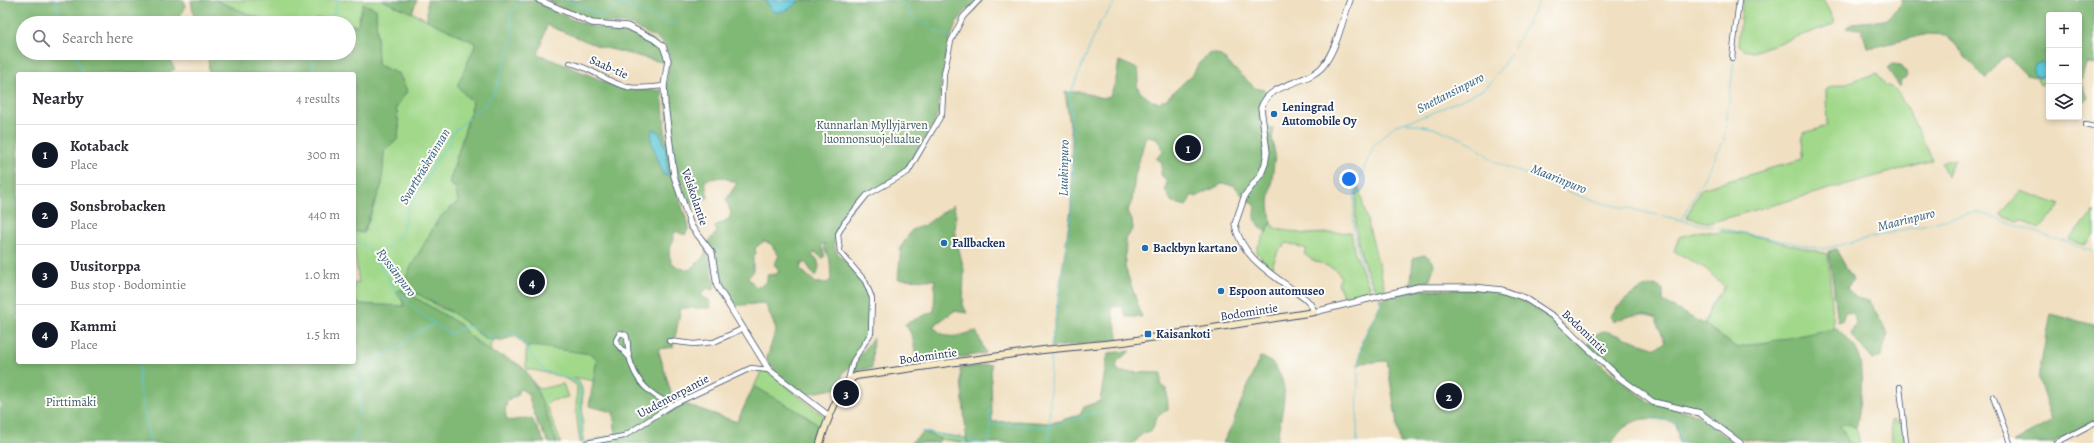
<!DOCTYPE html>
<html lang="en">
<head>
<meta charset="utf-8">
<style>
  body { margin:0; font-family:Alegreya,serif; background:#f2f2f3; color:#2b2b33 }
  .controls { position:absolute; right:12px; top:12px; display:grid; overflow:hidden; border-radius:4px; box-shadow:0 2px 6px #0003 }
  .controls button { width:36px; height:36px; display:grid; place-items:center; padding:0; border:0; border-bottom:1px solid #e1e1e2; background:#fff; color:#2b2b33; font:20px sans-serif }
  .you { position:absolute; left:1349px; top:179px; width:14px; height:14px; margin:-10px; border:3px solid #fff; border-radius:50%; background:#1a73e8; box-shadow:0 0 0 6px #1a73e833 }
  .badge { display:grid; place-items:center; width:26px; height:26px; border-radius:50%; background:#111827; color:#fff; font-size:13px; font-weight:700 }
  .pin { position:absolute; translate:-50% -50%; border:2px solid #fff; box-shadow:0 1px 4px #0006 }
  .list { margin:0; padding:0; list-style:none }
  h2 { display:flex; justify-content:space-between; align-items:center; height:52px; margin:0; padding:0 16px; font-size:17px }
  h2 small { font-size:13px; font-weight:400; color:#7c7c81 }
  .list li { display:grid; grid-template-columns:26px 1fr auto; gap:12px; align-items:center; box-sizing:border-box; height:60px; padding:0 16px; border-top:1px solid #e1e1e2 }
  .list b { display:block; font-size:15px; white-space:nowrap }
  .list p { margin:0; font-size:13px; white-space:nowrap; color:#7c7c81 }
  .list em { font-size:13px; font-style:normal; color:#7c7c81 }
  .icon { flex:none; width:22px; height:22px; fill:none; stroke:currentColor; stroke-width:2; stroke-linecap:round; stroke-linejoin:round }
  .map { position:relative; flex:none; width:2094px; height:443px; overflow:hidden }
  .search { position:absolute; background:#fff; box-shadow:0 2px 6px #0003; left:16px; top:16px; width:340px; height:44px; display:flex; align-items:center; gap:10px; box-sizing:border-box; padding:0 14px; border-radius:22px; color:#7c7c81; font-size:15px }
  .panel { position:absolute; background:#fff; box-shadow:0 2px 6px #0003; left:16px; top:72px; width:340px; height:292px; border-radius:4px }
  .map>svg:first-child { display:block }
  .green { fill:#a1d88a; stroke:#5e8474 }
  .forest { fill:#80b876; stroke:#4e746a; fill-rule:evenodd }
  .water { fill:#5ec8d8; stroke:#3c7c9b }
  .lines { fill:none; stroke-linecap:round; stroke-linejoin:round }
  .stream { stroke:#5ec8d8; stroke-width:1 }
  .minor-casing { stroke:#3b496d; stroke-width:6 }
  .tertiary-casing { stroke:#3b496d; stroke-width:7 }
  .secondary-casing { stroke:#3b496d; stroke-width:8 }
  .minor { stroke:#fff; stroke-width:4.5 }
  .tertiary { stroke:#fff; stroke-width:5.5 }
  .secondary { stroke:#f7e9c3; stroke-width:6 }
  .poi-dot { fill:#1f6fb2; stroke:#fdfcf7; stroke-width:1.5 }
  .labels { text-anchor:middle; stroke-width:4; stroke-linejoin:round; paint-order:stroke }
  .street-label { font-size:12px; fill:#1b2f5e; stroke:#fdfcf7 }
  .poi-label { font-size:12px; font-weight:bold; fill:#1b2f5e; stroke:#fdfcf7; text-anchor:start }
  .park-label { font-size:12px; fill:#3c5969; stroke:#fdfcf7 }
  .water-label { font-size:13px; font-style:italic; fill:#2f5d83; stroke:#fdfcf7 }
</style>
</head>
<body>
<div class="map">
<svg width="2094" height="443" viewBox="0 0 2094 443">
  <rect width="100%" height="100%" fill="#fdfcf7"/>
  <filter id="ink" filterUnits="userSpaceOnUse"><feTurbulence type="fractalNoise" baseFrequency=".025" numOctaves="2"/><feDisplacementMap in="SourceGraphic" scale="8" xChannelSelector="R" yChannelSelector="G"/><feConvolveMatrix kernelMatrix="1 2 1 2 8 2 1 2 1" color-interpolation-filters="sRGB"/></filter>
  <filter id="wash" filterUnits="userSpaceOnUse"><feTurbulence type="fractalNoise" baseFrequency=".012" numOctaves="4" result="noise"/><feDisplacementMap in="SourceGraphic" scale="16" xChannelSelector="R" yChannelSelector="G"/><feGaussianBlur stdDeviation="0.9" result="paint"/><feColorMatrix in="noise" values="0 0 0 0 0 0 0 0 0 0 0 0 0 0 0 0 0 1.4 0 .05"/><feComposite in="paint" operator="in"/></filter>
  <g filter="url(#wash)">
    <rect width="100%" height="100%" fill="#f0dfc0"/>
    <g class="green">
      <path d="M215 0H381L398 6 475 42 473 103 449 183 456 188 458 202 439 218 405 280 438 307 453 313 486 339 494 340 490 344 491 352 465 332 461 325 401 289 397 292 402 299 404 307 358 304 354 297V283H359L354 249V231L364 233 382 184 384 151 398 139 399 125 396 108 407 91 399 74 378 65 376 9 357 26 317 18 312 23H270Z"/>
      <path d="M1743 0H1823L1834 20V24L1753 52 1744 50 1738 44Z"/>
      <path d="M2049 51V81L2040 85 2037 78 2045 76 2048 69 2046 68 2044 53Z"/>
      <path d="M1878 73 1885 85 1893 88 1899 94 1933 160 1709 223 1686 217 1701 189 1802 159 1803 133 1827 126 1826 89Z"/>
      <path d="M1955 159 1947 175V176L1941 162Z"/>
      <path d="M1358 185 1385 289 1378 292C1357 257 1352 225 1358 185Z"/>
      <path d="M2021 191 2061 205 2039 229 2022 220 2018 222 2000 215Z"/>
      <path d="M2094 212V234L2085 245 2068 240Z"/>
      <path d="M1271 223 1276 229 1306 234 1351 232 1354 251 1370 290 1344 299 1338 283 1341 277 1335 269 1312 260 1304 254 1307 249 1287 243 1278 251 1271 269 1257 253V248Z"/>
      <path d="M1702 231 1718 233 1720 231 1742 233 1828 254 1834 330 1737 348 1704 324 1712 304 1725 287 1706 269 1674 251 1679 237Z"/>
      <path d="M528 345 658 349 673 400 737 422 763 368 824 416 815 443H584L616 434 610 384 573 377 579 382 582 389 583 442 580 443 576 410 577 386C568 376 539 371 526 369V348Z"/>
      <path d="M532 381 539 389 563 384 568 397 550 401 546 405 561 443H557Z"/>
      <path d="M1893 420 1902 426 1905 443H1892L1891 421Z"/>
      <path d="M1839 424H1849L1856 428 1860 443H1849Z"/>
      <path d="M924 432 966 438 967 443 940 439Z"/>
    </g>
    <g class="forest">
      <path d="M0 0H184L185 7 176 23H23V53H170L171 62 175 69 167 74H18V362H354V297L358 304 404 306 402 299 396 292 401 289 461 325C467 335 482 348 493 353 504 357 514 360 523 368 536 380 550 425 557 443H549L537 422 528 394 521 389 518 390V395L507 401 505 411 507 420C516 422 523 416 532 419L545 443H0Z"/>
      <path d="M191 0H215L270 23H195Z"/>
      <path d="M381 0H417L412 13Z"/>
      <path d="M427 0H535C550 12 573 20 591 26 600 29 609 26 618 27 631 28 653 37 661 48 665 52 665 58 665 63L598 46 547 25 538 54 625 90H662L665 130 672 177 689 227 685 235 675 231 669 254 671 262 679 268 689 270 702 259 707 250 715 287 713 290 707 288 701 296 709 300 711 308H681L673 347 658 349 673 400 737 422 754 386 806 416 821 427 817 443H619L616 434 613 412 589 406 597 359 591 354 533 346 526 348 516 336 502 340 486 339 453 313 410 290 405 280 408 272 439 218 458 202 456 188 449 184 473 103 457 86 474 48 475 43 427 20Z"/>
      <path d="M547 0H765L766 3 795 5 800 0H983L971 14 968 8 957 22 949 41 942 75 938 112 934 124 904 172 871 191 857 202 836 228 834 245 838 254 863 281 871 303 869 334 849 368 844 371 838 388 802 395 775 371 766 361 776 329 765 303 731 306 719 285 707 243 717 232 715 226 729 219 731 213 726 200 737 183 722 177 705 180 708 198 687 205 675 164 668 120 666 86 670 58 665 45 658 39 633 26 623 23H597L567 11ZM764 241 771 244 779 256 774 264 779 270 777 274 767 275V281L761 286 756 287 748 278 753 272V257L756 254 755 248ZM825 243 824 248 830 261 831 279 827 283H816L800 269 802 263H806L814 275H817L819 266 817 259 812 256 815 252 822 258 825 256 821 246Z"/>
      <path d="M1901 0H2094V65L2086 63 2081 82 2088 98 2082 104 2079 116V15H2049V51L2044 53 2047 66 2046 68 2042 64H2038L2035 72 2036 77 2026 75 2008 56 2001 59 1985 79 1947 35 1928 34 1875 47H1867L1862 29 1846 28 1852 23 1885 20 1903 2Z"/>
      <path d="M363 3 376 9 378 65 399 74 407 91 396 108 399 125 398 139 384 151 382 184 363 233 354 231V74H209L208 53H349V24L357 26Z"/>
      <path d="M1211 53 1220 55 1255 88 1264 90 1265 95 1260 103 1261 125 1274 129 1272 138 1275 154 1269 203 1271 223 1266 233 1254 219 1256 206 1241 194 1234 185 1222 184 1196 197 1192 195 1186 206 1172 202 1165 190 1167 181 1161 175 1162 162 1156 159 1163 151 1157 138 1146 136 1135 175 1132 201 1127 212 1132 220 1133 229 1126 239 1125 267 1142 317H1126L1122 306 1111 307 1119 340 1051 347 1071 209 1072 138 1065 92H1081L1102 98 1110 96 1116 80 1119 61 1138 69 1139 76 1137 86 1140 92 1152 101 1159 102 1165 100 1193 74 1199 63Z"/>
      <path d="M1892 64 1901 65 1907 75 1905 79 1901 80 1900 87 1887 68Z"/>
      <path d="M953 205 956 214 955 233 964 270 963 305 967 313 954 311 933 326C947 342 957 336 976 331L986 353 915 365C915 349 915 337 905 324L934 311 935 280 898 279 901 247 912 230 925 225Z"/>
      <path d="M1836 249 1853 280 1847 288 1856 298 1869 301 1888 334 1880 357 1873 360 1850 333 1856 325 1854 314 1845 312 1842 321 1838 322 1829 251Z"/>
      <path d="M1424 255C1441 262 1431 270 1430 281L1409 285 1411 282 1413 258Z"/>
      <path d="M1655 285 1663 290V302L1704 324 1737 348 1837 328C1843 335 1852 342 1856 349 1865 365 1861 411 1856 428L1849 424 1840 425 1849 443C1822 443 1762 443 1740 438 1722 430 1711 413 1692 406 1683 403 1672 405 1662 402 1635 394 1608 365 1587 346L1592 337 1605 331 1656 348 1665 343 1656 318C1641 311 1628 316 1613 322L1610 316C1622 301 1636 288 1655 285Z"/>
      <path d="M1484 289 1511 295 1531 305 1567 329 1605 368 1648 401 1698 415 1734 443H1679L1676 423C1648 415 1628 416 1612 443H1400L1387 361 1362 363 1358 366 1362 341 1381 303 1379 299 1419 290Z"/>
      <path d="M2051 314 2094 325V421L2053 443H2012L2052 421 2038 378Z"/>
      <path d="M873 337 872 368 852 371 856 362Z"/>
      <path d="M1131 351 1118 360 1116 367 1120 372 1161 373V386L1167 389 1168 409 1157 417 1152 430 1141 435 1134 443H967L960 369 991 364 992 422 1017 421 1052 423 1080 415 1084 407 1100 401 1108 353Z"/>
      <path d="M1260 357C1274 359 1283 377 1284 390 1285 407 1278 426 1277 443H1223L1234 421 1236 414Z"/>
      <path d="M924 432 940 439 938 443H910Z"/>
    </g>
    <g class="water">
      <path d="M765 0H800C793 8 783 13 773 12Z"/>
      <circle cx="2040" cy="70" r="7"/>
      <path d="M652 129 657 130C666 139 669 162 667 175L664 176 651 141Z"/>
    </g>
    <g class="lines">
      <g class="stream">
        <path d="M55 0 64 23"/>
        <path d="M567 0 601 16 623 4 670 24 675 21"/>
        <path d="M901 0 910 11 912 17"/>
        <path d="M913 19 915 20"/>
        <path d="M918 20 920 21"/>
        <path d="M330 23 338 0"/>
        <path d="M922 23H923"/>
        <path d="M927 23 930 24"/>
        <path d="M933 29 939 33"/>
        <path d="M943 34 950 36"/>
        <path d="M1514 47 1540 0"/>
        <path d="M75 53 83 74"/>
        <path d="M312 74 313 59 315 53"/>
        <path d="M1408 123 1438 129 1472 143 1495 162 1593 201 1713 227"/>
        <path d="M1359 180 1374 145 1394 126 1430 114 1480 91 1490 84 1511 53"/>
        <path d="M1357 183C1349 219 1354 259 1375 289"/>
        <path d="M1682 218 1724 141 1734 60"/>
        <path d="M1719 228 1823 249 1977 212 2094 252"/>
        <path d="M354 238 377 257 382 269 395 289 417 311 448 333H453L458 329 469 326 490 337 516 334 544 371 574 381 580 387 581 442"/>
        <path d="M377 257 399 237 403 228 407 211 440 155 448 147 453 132 487 103 495 90 514 35 510 14 522 0"/>
        <path d="M1051 346 1072 210 1073 138 1070 95 1099 24 1117 0"/>
        <path d="M140 362 139 386 150 443"/>
        <path d="M1358 366 1362 341 1381 303 1380 299"/>
        <path d="M357 419 360 411 358 387 362 373 376 357 397 349 416 333 435 324"/>
        <path d="M1652 419 1678 422 1681 443"/>
        <path d="M991 424 1049 427 1098 412"/>
        <path d="M921 431 981 443"/>
        <path d="M354 443 357 425"/>
        <path d="M986 443 990 440"/>
        <path d="M990 443V410"/>
        <path d="M1049 443 1051 352"/>
        <path d="M1357 443 1358 370"/>
      </g>
    </g>
  </g>
  <g filter="url(#ink)">
    <g class="lines">
      <defs>
        <g id="minor">
          <path d="M1732 58 1739 0"/>
          <path d="M570 63C589 67 603 79 621 85 633 90 651 87 664 86"/>
          <path d="M2085 125 2094 127"/>
          <path d="M669 341 694 344 714 342 742 329"/>
          <path d="M628 356 616 343V340L620 333 626 335C629 342 627 349 629 356 635 382 649 394 672 405"/>
          <path d="M848 380 853 361 871 333 872 298 865 281 840 252 838 234 844 223 867 195 908 172 916 158 942 114 944 74 951 41 963 17 979 0"/>
          <path d="M1900 387 1906 443"/>
          <path d="M1993 397 2010 443"/>
          <path d="M586 443 624 436 672 405 751 368 769 370"/>
          <path d="M2056 443 2094 423"/>
        </g>
        <g id="tertiary">
          <path d="M539 0 592 23 627 26 654 39 663 46 668 60 664 86 665 105 674 176 691 226 712 253 717 286 769 370 829 416"/>
          <path d="M1350 0C1342 21 1337 48 1323 66 1307 85 1269 82 1261 108L1267 152 1265 164 1261 174 1245 195 1235 224C1240 255 1270 273 1293 290 1302 297 1311 301 1314 312L1418 287H1473L1502 290 1525 298 1554 317 1620 378 1653 402 1700 413 1740 443"/>
        </g>
        <path id="secondary" d="M820 443C825 427 840 383 856 376L1043 350 1124 342 1314 312"/>
      </defs>
      <use href="#minor" class="minor-casing"/>
      <use href="#tertiary" class="tertiary-casing"/>
      <use href="#secondary" class="secondary-casing"/>
      <use href="#minor" class="minor"/>
      <use href="#tertiary" class="tertiary"/>
      <use href="#secondary" class="secondary"/>
    </g>
  </g>
  <g class="poi-dot">
    <circle cx="1274" cy="114" r="4"/>
    <circle cx="944" cy="243" r="4"/>
    <circle cx="1145" cy="248" r="4"/>
    <circle cx="1221" cy="291" r="4"/>
    <rect x="1144" y="330" width="8" height="8" rx="2"/>
  </g>
  <g class="labels">
    <g class="street-label">
      <text transform="translate(609 67) rotate(24)" y="4">Saab-tie</text>
      <text transform="translate(695 197) rotate(71)" y="4">Velskolantie</text>
      <text transform="translate(1249 312) rotate(-9)" y="4">Bodomintie</text>
      <text transform="translate(1585 332) rotate(44)" y="4">Bodomintie</text>
      <text transform="translate(928 356) rotate(-8)" y="4">Bodomintie</text>
      <text transform="translate(673 396) rotate(-28)" y="4">Uudentorpantie</text>
    </g>
    <g class="poi-label">
      <text x="1282" y="111">Leningrad<tspan x="1282" dy="14">Automobile Oy</tspan></text>
      <text x="952" y="247">Fallbacken</text>
      <text x="1153" y="252">Backbyn kartano</text>
      <text x="1229" y="295">Espoon automuseo</text>
      <text x="1156" y="338">Kaisankoti</text>
    </g>
    <g class="park-label">
      <text x="872" y="129">Kunnarlan Myllyjärven<tspan x="872" dy="14">luonnonsuojelualue</tspan></text>
      <text x="71" y="406">Pirttimäki</text>
    </g>
    <g class="water-label">
      <text transform="translate(1450 92) rotate(-27)" y="5">Snettansinpuro</text>
      <text transform="translate(424 166) rotate(-59)" y="5">Svartträskrännan</text>
      <text transform="translate(1063 168) rotate(-89)" y="5">Luukinpuro</text>
      <text transform="translate(1559 178) rotate(22)" y="5">Maarinpuro</text>
      <text transform="translate(1906 219) rotate(-14)" y="5">Maarinpuro</text>
      <text transform="translate(397 272) rotate(53)" y="5">Ryssänpuro</text>
    </g>
  </g>
</svg>
<div class="controls">
<button>+</button>
<button>−</button>
<button><svg class="icon" aria-label="layers" viewBox="0 0 24 24"><path d="M12 4l9 5-9 5-9-5zM3 14l9 5 9-5"/></svg></button>
</div>
<div class="you"></div>
<div class="pin badge" style="left:1188px;top:148px">1</div>
<div class="pin badge" style="left:1449px;top:396px">2</div>
<div class="pin badge" style="left:846px;top:393px">3</div>
<div class="pin badge" style="left:532px;top:282px">4</div>
<div class="search"><svg class="icon" aria-label="search" viewBox="0 0 24 24"><circle cx="10" cy="10" r="6"/><path d="M15 15l6 6"/></svg>Search here</div>
<section class="panel">
<h2>Nearby<small>4 results</small></h2>
<ul class="list">
<li><span class="badge">1</span><div><b>Kotaback</b><p>Place</p></div><em>300 m</em></li>
<li><span class="badge">2</span><div><b>Sonsbrobacken</b><p>Place</p></div><em>440 m</em></li>
<li><span class="badge">3</span><div><b>Uusitorppa</b><p>Bus stop · Bodomintie</p></div><em>1.0 km</em></li>
<li><span class="badge">4</span><div><b>Kammi</b><p>Place</p></div><em>1.5 km</em></li>
</ul>
</section>
</div>
</body>
</html>
